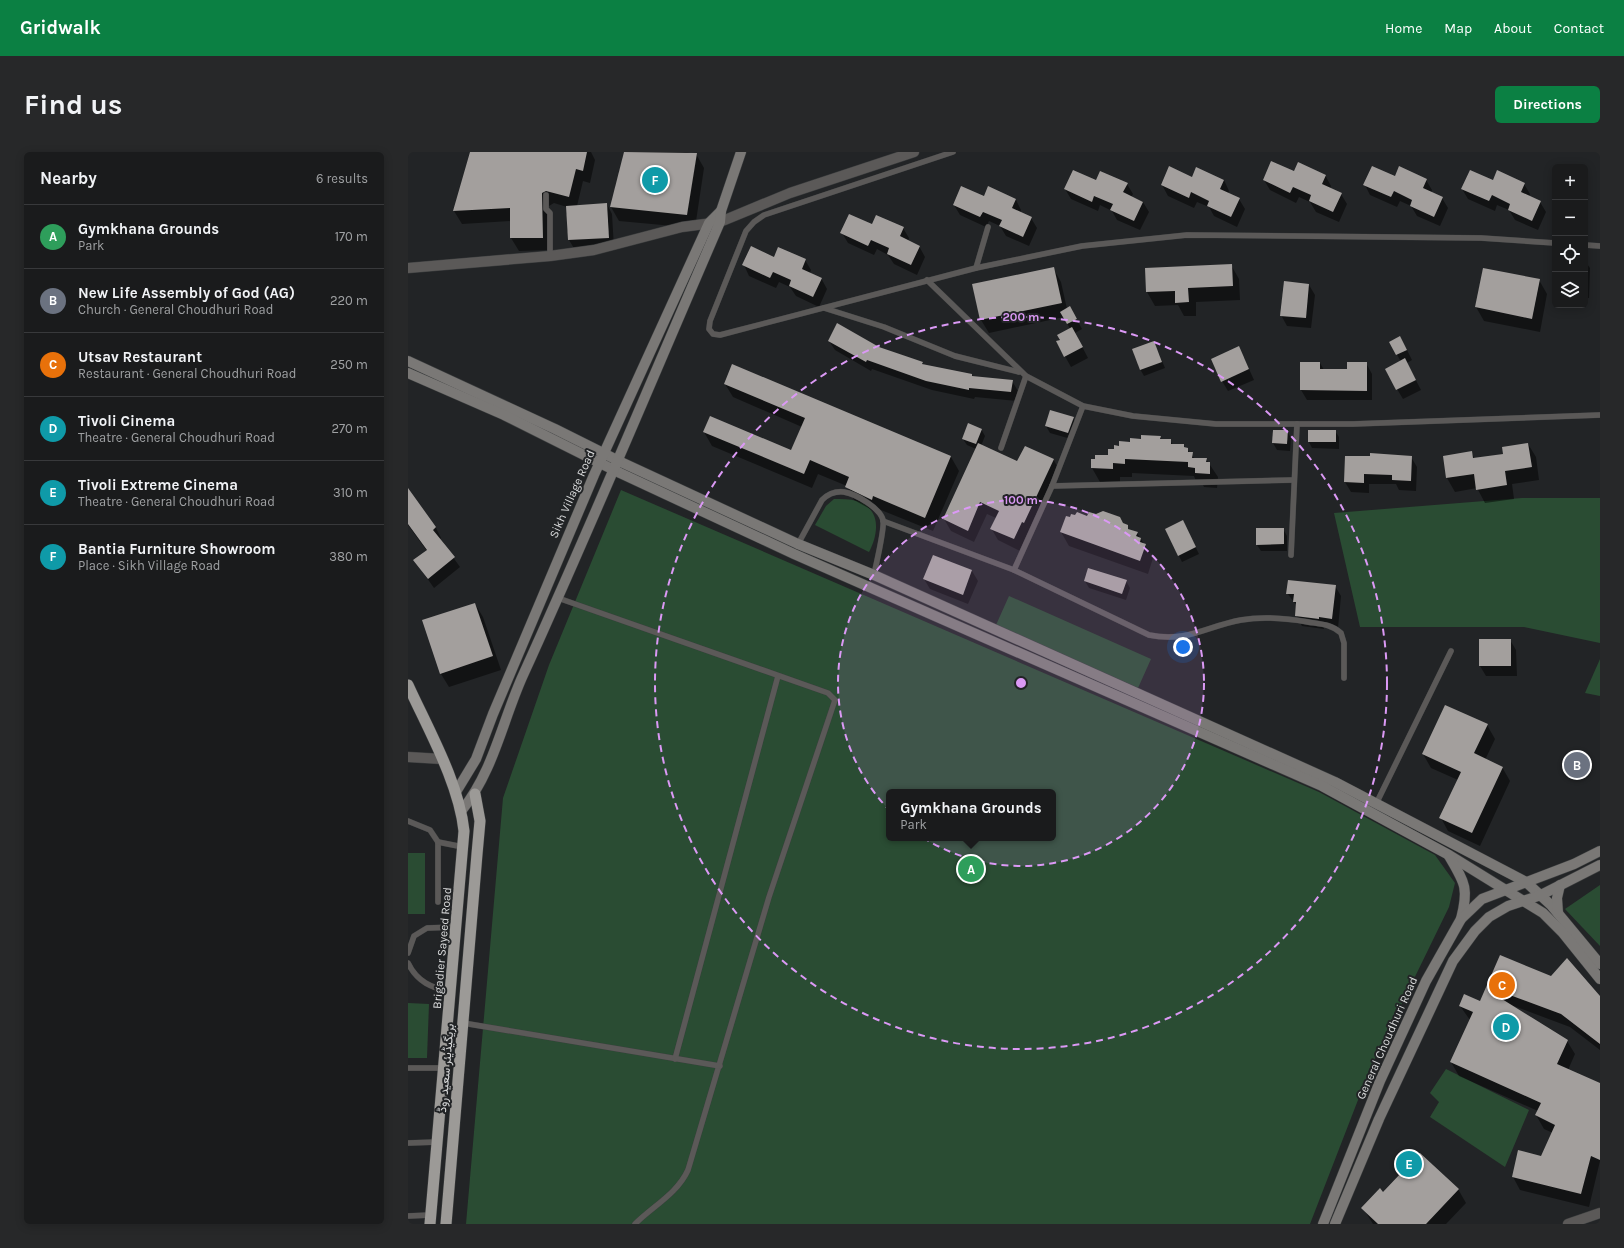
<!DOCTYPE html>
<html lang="en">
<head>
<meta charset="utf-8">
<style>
  body { margin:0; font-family:Karla,Vazirmatn,sans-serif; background:#272829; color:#f1f3f6 }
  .controls { position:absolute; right:12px; top:12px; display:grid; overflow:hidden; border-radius:6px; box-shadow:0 2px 10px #0003 }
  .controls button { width:36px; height:36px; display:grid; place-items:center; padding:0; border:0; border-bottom:1px solid #38393b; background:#1a1b1c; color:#f1f3f6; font:20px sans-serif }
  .you { position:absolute; left:775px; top:495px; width:14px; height:14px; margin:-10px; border:3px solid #fff; border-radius:50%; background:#1a73e8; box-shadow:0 0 0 6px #1a73e833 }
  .badge { display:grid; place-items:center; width:26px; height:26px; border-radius:50%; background:#0b8043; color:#fff; font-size:13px; font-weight:700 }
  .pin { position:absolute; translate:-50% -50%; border:2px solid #fff; box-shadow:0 1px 4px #0006 }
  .popup { position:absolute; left:478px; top:637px; width:170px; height:52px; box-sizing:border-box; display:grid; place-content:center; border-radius:6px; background:#1a1b1c; filter:drop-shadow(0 1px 3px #0005); font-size:13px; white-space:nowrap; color:#9fa1a3 }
  .popup b { font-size:15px; color:#f1f3f6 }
  .popup::after { content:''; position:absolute; left:50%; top:100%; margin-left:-8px; border:8px solid transparent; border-top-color:#1a1b1c }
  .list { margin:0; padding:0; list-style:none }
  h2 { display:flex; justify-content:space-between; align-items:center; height:52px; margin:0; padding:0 16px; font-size:17px }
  h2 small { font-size:13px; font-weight:400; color:#9fa1a3 }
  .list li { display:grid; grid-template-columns:26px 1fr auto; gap:12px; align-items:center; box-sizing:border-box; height:64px; padding:0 16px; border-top:1px solid #38393b }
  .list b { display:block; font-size:15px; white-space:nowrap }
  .list p { margin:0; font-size:13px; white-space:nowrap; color:#9fa1a3 }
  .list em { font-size:13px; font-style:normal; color:#9fa1a3 }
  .icon { flex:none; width:22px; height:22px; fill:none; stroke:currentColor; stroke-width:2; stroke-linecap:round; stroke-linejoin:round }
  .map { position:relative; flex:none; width:1192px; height:1072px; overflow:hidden; border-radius:6px }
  header { display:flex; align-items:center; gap:24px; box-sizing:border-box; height:56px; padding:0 20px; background:#0b8043; color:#fff }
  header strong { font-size:19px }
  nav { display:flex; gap:22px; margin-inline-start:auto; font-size:14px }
  .intro { display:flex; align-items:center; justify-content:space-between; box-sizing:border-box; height:96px; padding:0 24px }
  h1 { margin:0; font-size:28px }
  .button { padding:10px 18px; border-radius:6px; background:#0b8043; color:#fff; font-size:14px; font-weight:700 }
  main { display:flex; gap:24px; padding:0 24px }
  aside { flex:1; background:#1a1b1c; border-radius:6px; box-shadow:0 2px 10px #0003 }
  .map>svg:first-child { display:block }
  .green { fill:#2a4c33; fill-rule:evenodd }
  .shadow { fill:#0007 }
  .building { fill:#a39f9d }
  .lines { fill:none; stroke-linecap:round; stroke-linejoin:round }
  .service-casing { stroke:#3c3e3f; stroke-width:6 }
  .minor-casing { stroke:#3c3e3f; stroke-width:11 }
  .tertiary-casing { stroke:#3c3e3f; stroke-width:11 }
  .secondary-casing { stroke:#3c3e3f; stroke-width:11 }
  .trunk-casing { stroke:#3c3e3f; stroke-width:12 }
  .service { stroke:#5b5958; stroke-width:5.5 }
  .minor { stroke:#5b5958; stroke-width:10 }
  .tertiary { stroke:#5b5958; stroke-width:10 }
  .secondary { stroke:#7a7876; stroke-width:10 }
  .trunk { stroke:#9c9a97; stroke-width:11 }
  .ring { fill:none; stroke:#db99f5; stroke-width:2; stroke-dasharray:7 5 }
  .labels { text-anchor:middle; stroke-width:4; stroke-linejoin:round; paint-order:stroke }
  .street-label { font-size:12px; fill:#dadbdc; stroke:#222426 }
  .centre { fill:#db99f5; stroke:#222426; stroke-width:2 }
  .ring-label { font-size:12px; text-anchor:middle; font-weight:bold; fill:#db99f5; stroke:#222426; stroke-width:4; stroke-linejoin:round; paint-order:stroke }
</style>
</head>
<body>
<header>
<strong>Gridwalk</strong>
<nav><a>Home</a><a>Map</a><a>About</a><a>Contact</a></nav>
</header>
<div class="intro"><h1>Find us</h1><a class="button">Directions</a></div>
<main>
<aside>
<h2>Nearby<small>6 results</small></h2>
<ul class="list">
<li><span class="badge" style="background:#2e9e5b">A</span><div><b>Gymkhana Grounds</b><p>Park</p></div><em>170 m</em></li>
<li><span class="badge" style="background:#6b7280">B</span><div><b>New Life Assembly of God (AG)</b><p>Church · General Choudhuri Road</p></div><em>220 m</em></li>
<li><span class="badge" style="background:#e8710a">C</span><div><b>Utsav Restaurant</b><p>Restaurant · General Choudhuri Road</p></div><em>250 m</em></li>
<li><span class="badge" style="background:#0f9aa8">D</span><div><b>Tivoli Cinema</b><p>Theatre · General Choudhuri Road</p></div><em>270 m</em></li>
<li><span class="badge" style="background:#0f9aa8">E</span><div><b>Tivoli Extreme Cinema</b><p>Theatre · General Choudhuri Road</p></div><em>310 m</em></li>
<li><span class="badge" style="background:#0f9aa8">F</span><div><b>Bantia Furniture Showroom</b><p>Place · Sikh Village Road</p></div><em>380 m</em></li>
</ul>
</aside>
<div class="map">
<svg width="1192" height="1072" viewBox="0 0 1192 1072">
  <rect width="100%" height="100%" fill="#222426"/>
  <g class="green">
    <path d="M213 338 911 640 1027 703 1047 731 1041 755 962 917 902 1072H58L95 646 141 513ZM481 640H645V686H481Z"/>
    <path d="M1114 346H1192V491L1116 475H952L926 361Z"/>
    <path d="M426 347C433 347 442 347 449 349 473 357 471 381 461 400L407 373 418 354Z"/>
    <path d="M601 444 743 507 730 536 588 473Z"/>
    <path d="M1192 507V544L1177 541Z"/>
    <rect x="0" y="701" width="17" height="61"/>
    <path d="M1192 733V794L1157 757Z"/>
    <path d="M0 851 21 852 19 906H0Z"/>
    <path d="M1038 917 1121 958 1097 1015 1022 965 1031 950 1022 941Z"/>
  </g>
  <g class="shadow">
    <path d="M63 0H183L187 8 182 31 175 29 169 54 199 52 204 62 206 96 167 98 161 88 159 55 146 51 141 54V98L111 99 103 86V69L54 72 46 59Z"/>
    <path d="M217 0H278L288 2 296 16 287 76 211 69 203 55Z"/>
    <path d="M762 16 785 26 816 28 821 39 820 41 831 47 837 57 829 75 806 64 801 55 789 50 786 56 760 44 754 33Z"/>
    <path d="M886 21 917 23 923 34 922 36 933 42 939 52 931 70 908 60 902 50 891 45 888 51 862 38 856 28Z"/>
    <path d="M987 25 1018 28 1024 38 1023 41 1034 46 1040 56 1032 74 1009 64 1003 54 992 49 989 55 962 43 957 33Z"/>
    <path d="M1085 29 1116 32 1122 42 1121 45 1132 50 1138 60 1130 78 1107 68 1101 58 1089 53 1087 59 1060 47 1054 37Z"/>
    <path d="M688 30 719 32 725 42 723 45 735 50 741 60 732 78 709 68 704 59 692 53 690 59 663 47 657 37Z"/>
    <path d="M577 45 608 48 613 58 612 61 623 66 629 76 621 94 598 84 592 74 581 69 578 75 552 63 546 53Z"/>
    <path d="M464 74 495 76 501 86 500 89 511 94 517 105 509 123 486 112 480 103 469 97 466 103 440 91 434 81Z"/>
    <path d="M397 108 403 118 402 121 413 126 419 137 411 155 388 144 382 135 371 130 368 136 341 124 336 113Z"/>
    <path d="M1177 109 1182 116 1181 146H1177Z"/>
    <path d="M823 113 831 127 832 148 788 150V164H776L770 153 747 154 739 140 738 117Z"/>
    <path d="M645 116 653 130 659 157 668 166 674 177 667 181 680 206 663 215 649 190 662 177 656 165 581 181 573 168Z"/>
    <path d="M1131 128 1139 142 1132 180 1076 169 1068 155Z"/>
    <path d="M901 133 907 143 903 176 879 174 873 163Z"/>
    <path d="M421 189 471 195 514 211 516 213 564 223 565 225 604 229 610 239 609 249 567 245 566 247 524 238 464 217 463 219 427 198Z"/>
    <path d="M746 190 757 216 736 224 732 217Z"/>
    <path d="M983 191 998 196 1004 208 999 211 1013 238 995 247 989 237 993 210Z"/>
    <path d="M836 206 846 228 820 239 814 229Z"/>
    <path d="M912 211 916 218H940L958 211 964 222V248H899L893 238Z"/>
    <path d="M325 213 543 305 551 319 525 379 473 358 471 362 446 348 439 334 410 322 404 336 304 294 296 280 384 299 394 275 325 245 317 232Z"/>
    <path d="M665 266 669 273 663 287 642 281 638 274Z"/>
    <path d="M573 277 577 284 573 294 610 311 645 307 652 319 612 399 590 388 583 376 588 366 579 362 566 390 543 379 536 367 568 297 559 293 555 287Z"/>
    <path d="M866 279H879L883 286 882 299 869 298 865 291Z"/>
    <path d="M927 279 931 285V297L904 296 901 290Z"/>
    <path d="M752 285 754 288H762L765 293H775L787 307H798L810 325 809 336 796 335 793 329H788L786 324 724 321V325H712V331L692 330 684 316 712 295 734 288Z"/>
    <path d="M1120 292 1128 305 1131 328 1104 332 1106 347 1077 351 1069 336 1047 340 1039 326 1036 305 1063 300 1067 307 1096 302Z"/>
    <path d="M938 305H1003L1009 315 1008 339 991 338 988 332H961V341L943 340 937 330Z"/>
    <path d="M4 344 28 376 33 386 32 387 52 415 26 436 7 409 19 399 0 373V347Z"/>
    <path d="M680 365 715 372 721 378 729 381 745 406 740 422 661 394 653 380Z"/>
    <path d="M778 376 791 402 774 410 771 404Z"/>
    <path d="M875 377 879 384V399H853L849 393Z"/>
    <path d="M525 404 564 419 570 429 560 452 522 437 516 427Z"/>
    <path d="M677 429H718L722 436 718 448 681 436Z"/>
    <path d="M927 434 933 444 930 476 916 475V477L894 474 888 463 889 454 879 441Z"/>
    <path d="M67 452 75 465 93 518 41 535 33 522Z"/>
    <path d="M1102 488 1108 498 1109 524H1078L1072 514Z"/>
    <path d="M1079 573 1087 587 1077 608 1094 615 1102 629 1072 694 1040 679 1033 666 1050 628 1023 616 1015 602Z"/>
    <path d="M1093 805 1192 846V898L1162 875 1103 853 1159 889 1167 902 1160 918 1192 932V1009L1181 1055 1112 1038 1105 1025 1133 1005 1145 981 1136 977 1128 963 1130 959 1051 924 1043 910 1062 868 1052 854 1072 850Z"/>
    <path d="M1050 1037 1058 1051 1038 1072H965L955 1056 975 1041Z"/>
  </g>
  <g class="building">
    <path d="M62 0H179L175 19 168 17 161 45 138 39 134 41 135 86H102V56L45 59Z"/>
    <path d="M216 0 289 1 279 63 202 55Z"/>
    <path d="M863 9 886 19 890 10 918 23 914 32 934 41 925 60 901 49 903 43 885 35 882 41 855 28Z"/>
    <path d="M761 14 784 25 788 15 816 28 812 37 832 46 823 65 799 54 801 49 783 40 781 46 753 33Z"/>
    <path d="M964 14 987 24 991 14 1019 27 1015 36 1035 45 1026 65 1002 54 1004 48 986 39 983 45 955 33Z"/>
    <path d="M665 18 688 28 692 19 720 31 715 40 735 50 726 69 702 58 705 52 686 44 684 50 656 37Z"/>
    <path d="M1062 18 1085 28 1089 18 1117 31 1113 40 1133 49 1124 69 1100 58 1102 52 1084 43 1081 49 1053 37Z"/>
    <path d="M553 34 576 44 580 34 608 47 604 56 624 65 615 85 591 74 594 68 575 60 572 65 545 53Z"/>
    <path d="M199 51 201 86 160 88 158 54Z"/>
    <path d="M441 62 464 72 468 63 496 75 492 84 512 94 503 113 479 102 481 96 463 88 460 94 432 81Z"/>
    <path d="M343 94 366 105 370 95 398 107 394 117 414 126 405 145 381 134 383 128 365 120 362 126 334 113Z"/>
    <path d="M824 112 825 134 780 136 781 150 767 151V139L738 140 737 116Z"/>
    <path d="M646 115 654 151 572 168 564 132Z"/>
    <path d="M1075 116 1132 127 1124 167 1067 155Z"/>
    <path d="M876 129 901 132 898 166 872 164Z"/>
    <path d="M662 154 669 167 659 172 652 160Z"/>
    <path d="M429 171 471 195 515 210 514 212 564 222V224L605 228 603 240 561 236V238L518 229 459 208 458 210 420 189Z"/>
    <path d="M664 175 675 195 656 205 648 189 652 188 649 183Z"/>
    <path d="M992 184 999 198 988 203 981 190Z"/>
    <path d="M746 189 754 210 732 218 724 197Z"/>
    <path d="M831 194 841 217 813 230 803 207Z"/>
    <path d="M997 206 1008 228 988 238 977 217Z"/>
    <path d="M892 210H912V217H939V210H959V239L892 238Z"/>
    <path d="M324 212 543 304 517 366 465 344 464 348 437 335 441 325 402 308 396 322 295 280 302 264 383 298 397 266 316 232Z"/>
    <path d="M642 258 666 265 660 281 637 274Z"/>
    <path d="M560 271 574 277 568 292 554 287Z"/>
    <path d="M865 278H880L879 292 864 291Z"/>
    <rect x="900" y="278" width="28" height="12"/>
    <path d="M733 283 753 284 752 287H763V292H776V295L780 296V300H785L784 306H799L798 310H802V322L787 321V316L780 315V310L717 307V312L705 311V317L683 316V307H687V303H700V297H706V293L711 294V289L722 290V286L733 287Z"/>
    <path d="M570 291 609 309 617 294 646 307 616 371 614 370 606 387 582 377 591 359 572 350 560 379 535 367Z"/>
    <path d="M1120 291 1124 315 1097 319 1099 333 1068 338 1066 322 1038 326 1035 304 1064 299 1065 306 1095 302 1094 295Z"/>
    <path d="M962 301 1004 304 1003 329 984 328V323L956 322V331L936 330 937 304H962Z"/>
    <path d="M0 336 28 375 25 378 47 405 20 427 5 408 19 398 0 372Z"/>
    <path d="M695 359 712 365 715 371 720 373V377L730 380 728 384 733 386 732 390 738 392 732 409 652 380 658 364 662 365 663 362 667 363 669 360 679 364 681 360 688 362Z"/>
    <path d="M775 368 788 395 770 404 757 377Z"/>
    <path d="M848 376H876V392L848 393Z"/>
    <path d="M525 403 564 418 555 443 515 427Z"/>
    <path d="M680 416 719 428 714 442 676 429Z"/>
    <path d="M880 428 928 433 924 467 911 465V467L887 464 888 450H885L886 442H878Z"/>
    <path d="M67 451 85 504 32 522 14 468Z"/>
    <rect x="1071" y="487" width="32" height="27"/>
    <path d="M1037 553 1080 572 1066 601 1095 615 1064 681 1031 666 1053 620 1014 602Z"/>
    <path d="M1092 803 1143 824 1159 806 1192 844V892L1153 862 1088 838 1086 842 1160 888 1149 912 1192 931V1008L1183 1004 1173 1042 1104 1025 1110 998 1133 1004 1147 973 1127 963 1133 951 1042 910 1065 860 1051 854 1056 842 1072 849Z"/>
    <path d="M1012 1001 1051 1037 1018 1072H970L953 1056 972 1036 975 1040Z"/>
  </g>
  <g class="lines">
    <defs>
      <g id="service">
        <path d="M545 0 356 63 346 70 338 79 302 169 301 177 305 182 312 183 568 116 674 94 779 83 1073 86 1147 91"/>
        <path d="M138 43V57L142 61V104"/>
        <path d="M1177 93 1192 94"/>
        <path d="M568 116 580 75"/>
        <path d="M519 128 618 224 675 254 725 264 808 272H945L1192 263"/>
        <path d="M416 156 476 175 547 204 611 220"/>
        <path d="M593 296 618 224"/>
        <path d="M644 334 886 328"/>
        <path d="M475 369 606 418 741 483C779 491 799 474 833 468 856 464 877 466 900 470 912 472 923 472 933 481L936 491V526"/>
        <path d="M389 394 414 348C420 342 427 339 436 340 448 342 472 356 475 368 477 376 468 412 466 423"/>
        <path d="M883 403 889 272"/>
        <path d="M606 418 644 334 675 254"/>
        <path d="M150 446 420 541 427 548 361 745 280 1018C269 1042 245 1054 227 1072"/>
        <path d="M968 652 1043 499"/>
        <path d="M0 669 22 678 30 690V750"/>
        <path d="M30 690 55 695"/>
        <path d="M0 801 6 784 19 776 49 775"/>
        <path d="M0 811C9 830 24 836 43 840"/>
        <path d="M55 871 312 914"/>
        <path d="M267 907 370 524"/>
        <path d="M0 916H36"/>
        <path d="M0 991 30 990"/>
        <path d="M0 1064 23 1063"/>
      </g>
      <path id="minor" d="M0 605 34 607"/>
      <g id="tertiary">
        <path d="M0 116 142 104 186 98 274 75 312 70 382 41 506 0"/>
        <path d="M1160 1072 1192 1061"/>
      </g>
      <g id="secondary">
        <path d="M0 209 147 277 215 311 390 392 466 423 927 630 1118 730 1143 753 1192 812"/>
        <path d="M0 221 96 263 212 321 386 402 914 634 1041 703 1135 761 1155 781 1192 827"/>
        <path d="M48 640 68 607 85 562 186 323 301 71 313 59"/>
        <path d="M54 658C86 619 95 566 116 521 184 372 247 220 312 70L313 59 333 0"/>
        <path d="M1041 704C1057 731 1061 736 1053 767"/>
        <path d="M1150 761 1149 746 1152 733"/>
        <path d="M915 1072 972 929 1018 829 1053 767 1074 747 1166 712 1192 699"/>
        <path d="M927 1072 971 967 1045 809 1067 779 1081 765 1100 754 1133 743 1192 713"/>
      </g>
      <g id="trunk">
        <path d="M0 533C20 577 51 631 56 679L22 1072"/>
        <path d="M38 1072 69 702 72 669 67 642"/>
      </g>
    </defs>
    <use href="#service" class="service-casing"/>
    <use href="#minor" class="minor-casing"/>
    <use href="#tertiary" class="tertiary-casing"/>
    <use href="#secondary" class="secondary-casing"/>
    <use href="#trunk" class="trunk-casing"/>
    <use href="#service" class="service"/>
    <use href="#minor" class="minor"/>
    <use href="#tertiary" class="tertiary"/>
    <use href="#secondary" class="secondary"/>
    <use href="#trunk" class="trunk"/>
  </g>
  <circle cx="613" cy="531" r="183" fill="#db99f5" fill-opacity=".12"/>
  <g class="ring">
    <circle cx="613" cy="531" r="183"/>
    <circle cx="613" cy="531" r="366"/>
  </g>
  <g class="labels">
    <g class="street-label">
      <text transform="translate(164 342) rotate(-66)" y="4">Sikh Village Road</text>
      <text transform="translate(34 796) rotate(-85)" y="4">Brigadier Sayeed Road</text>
      <text transform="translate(979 886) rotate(-66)" y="4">General Choudhuri Road</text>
      <text transform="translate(38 916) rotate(-85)" y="4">بریگیڈیئر سعید روڈ</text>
    </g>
  </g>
  <circle cx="613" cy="531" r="6" class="centre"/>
  <g class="ring-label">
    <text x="613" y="169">200 m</text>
    <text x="613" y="352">100 m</text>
  </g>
</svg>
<div class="controls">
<button>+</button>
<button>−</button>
<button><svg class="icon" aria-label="locate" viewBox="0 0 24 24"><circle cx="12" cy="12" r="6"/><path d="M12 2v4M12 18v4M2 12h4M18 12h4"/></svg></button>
<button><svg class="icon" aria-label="layers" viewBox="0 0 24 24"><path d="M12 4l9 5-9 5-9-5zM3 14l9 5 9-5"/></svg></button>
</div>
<div class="you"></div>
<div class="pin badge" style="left:563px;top:717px;background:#2e9e5b">A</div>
<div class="popup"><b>Gymkhana Grounds</b>Park</div>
<div class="pin badge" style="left:1169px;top:613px;background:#6b7280">B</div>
<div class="pin badge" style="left:1094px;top:833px;background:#e8710a">C</div>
<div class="pin badge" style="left:1098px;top:875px;background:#0f9aa8">D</div>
<div class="pin badge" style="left:1001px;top:1012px;background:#0f9aa8">E</div>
<div class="pin badge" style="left:247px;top:28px;background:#0f9aa8">F</div>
</div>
</main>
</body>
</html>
